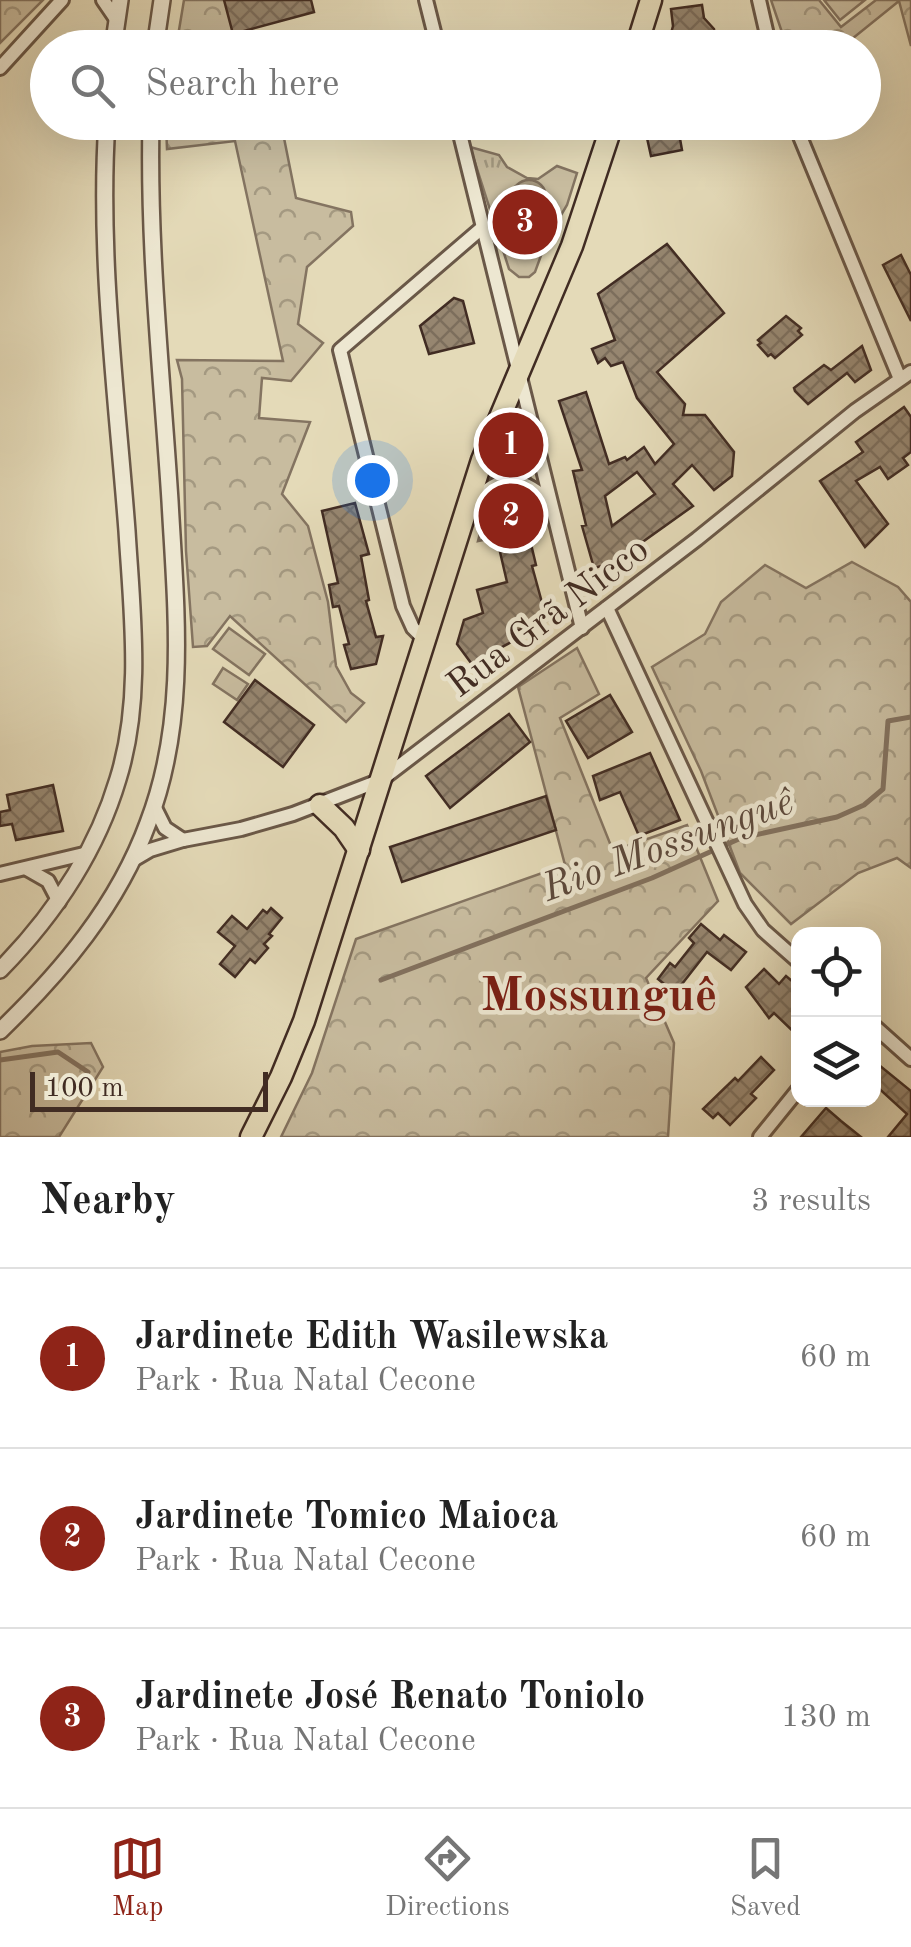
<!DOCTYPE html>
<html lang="en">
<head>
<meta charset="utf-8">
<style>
  body { margin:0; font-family:"Old Standard TT",serif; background:#f6f6f6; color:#222 }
  .controls { position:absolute; right:30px; bottom:30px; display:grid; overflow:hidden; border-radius:20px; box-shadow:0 10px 40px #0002 }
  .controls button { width:90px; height:90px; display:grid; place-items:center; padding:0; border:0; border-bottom:2px solid #e0e0e0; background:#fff; color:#222; font:50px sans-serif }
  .scale { position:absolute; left:30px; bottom:25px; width:238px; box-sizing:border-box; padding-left:10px; border:5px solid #412c23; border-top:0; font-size:28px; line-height:35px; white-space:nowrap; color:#412c23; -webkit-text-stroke:8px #ede7d1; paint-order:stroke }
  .you { position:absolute; left:372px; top:480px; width:35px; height:35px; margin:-25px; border:8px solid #fff; border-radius:50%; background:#1a73e8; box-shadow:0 0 0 15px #1a73e833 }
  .badge { display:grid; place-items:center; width:65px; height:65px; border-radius:50%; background:#8f2418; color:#fff; font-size:32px; font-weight:700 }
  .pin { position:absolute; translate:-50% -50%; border:5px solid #fff; box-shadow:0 2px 10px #0006 }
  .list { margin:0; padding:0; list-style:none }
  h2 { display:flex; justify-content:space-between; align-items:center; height:130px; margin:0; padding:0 40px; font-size:42px }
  h2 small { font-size:32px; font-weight:400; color:#767676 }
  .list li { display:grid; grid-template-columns:65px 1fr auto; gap:30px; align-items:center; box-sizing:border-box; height:180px; padding:0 40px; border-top:2px solid #e0e0e0 }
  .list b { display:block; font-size:38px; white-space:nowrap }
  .list p { margin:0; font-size:32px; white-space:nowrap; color:#767676 }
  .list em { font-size:32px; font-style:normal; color:#767676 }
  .icon { flex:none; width:55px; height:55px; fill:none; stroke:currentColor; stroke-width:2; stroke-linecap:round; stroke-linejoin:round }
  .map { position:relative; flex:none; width:911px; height:1137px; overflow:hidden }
  .search { position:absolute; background:#fff; box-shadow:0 10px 40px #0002; left:30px; right:30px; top:30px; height:110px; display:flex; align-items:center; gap:25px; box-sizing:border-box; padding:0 35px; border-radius:55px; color:#767676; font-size:38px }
  .sheet { height:670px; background:#fff }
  nav { display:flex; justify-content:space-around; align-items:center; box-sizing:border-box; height:140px; border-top:2px solid #e0e0e0; background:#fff; font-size:28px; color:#767676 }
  nav a { display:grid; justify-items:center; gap:5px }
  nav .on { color:#8f2418 }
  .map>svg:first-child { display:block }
  .grass { fill:url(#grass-tufts); stroke:#847461; stroke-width:2.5 }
  .forest { fill:url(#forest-crowns); stroke:#847461; stroke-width:2.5 }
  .pitch { fill:#c8bc9f; stroke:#847461; stroke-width:2.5 }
  .water { fill:#ad9f85; stroke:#82715e; stroke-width:2.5 }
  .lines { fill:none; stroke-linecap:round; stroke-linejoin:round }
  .stream { stroke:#82715e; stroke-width:5 }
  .building { fill:url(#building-cross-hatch); stroke:#412c23; stroke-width:2.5; fill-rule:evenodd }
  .minor-casing { stroke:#6a5848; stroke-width:18 }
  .tertiary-casing { stroke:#6a5848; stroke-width:20 }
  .primary-casing { stroke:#412c23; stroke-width:25 }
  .minor { stroke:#ede7d1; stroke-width:12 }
  .tertiary { stroke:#ede7d1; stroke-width:15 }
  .primary { stroke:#e4dab8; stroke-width:20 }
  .labels { text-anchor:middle; stroke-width:9; stroke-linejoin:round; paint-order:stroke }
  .street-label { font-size:38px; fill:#412c23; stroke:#ede7d1 }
  .water-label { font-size:40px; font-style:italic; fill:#5c493c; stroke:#ede7d1 }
  .district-label { font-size:48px; font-weight:bold; fill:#7a1f14; stroke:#ede7d1 }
</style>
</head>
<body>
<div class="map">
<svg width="911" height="1137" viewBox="0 0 911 1137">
  <defs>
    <pattern id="grass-tufts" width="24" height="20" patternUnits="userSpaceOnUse" patternTransform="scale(2.5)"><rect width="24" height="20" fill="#c8bc9f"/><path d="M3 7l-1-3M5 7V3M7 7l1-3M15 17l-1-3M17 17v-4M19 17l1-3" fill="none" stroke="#a49981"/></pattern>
    <pattern id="forest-crowns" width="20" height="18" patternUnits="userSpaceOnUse" patternTransform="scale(2.5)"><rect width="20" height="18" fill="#c8bc9f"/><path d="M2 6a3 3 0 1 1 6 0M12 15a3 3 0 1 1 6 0" fill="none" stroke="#a49981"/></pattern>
    <pattern id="building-cross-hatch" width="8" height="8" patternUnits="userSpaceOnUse" patternTransform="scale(2.5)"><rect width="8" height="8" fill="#968670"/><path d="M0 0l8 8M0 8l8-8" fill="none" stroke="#7c6e5c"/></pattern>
  </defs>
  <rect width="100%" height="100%" fill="#e4dab8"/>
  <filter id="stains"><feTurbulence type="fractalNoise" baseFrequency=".002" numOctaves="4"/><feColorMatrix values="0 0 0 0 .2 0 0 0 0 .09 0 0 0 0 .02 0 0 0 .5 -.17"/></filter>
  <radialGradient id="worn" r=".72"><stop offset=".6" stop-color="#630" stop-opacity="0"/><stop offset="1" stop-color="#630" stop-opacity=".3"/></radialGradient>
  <g class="grass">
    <path d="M470 147 499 155 507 167 527 178 538 179 557 166 577 173 567 205 547 239 535 272 529 277H519L509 269Z"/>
    <path d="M512 417 531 479 507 474 490 477Z"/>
    <path d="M515 487C534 496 535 509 540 528L478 541 488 503 496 491Z"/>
  </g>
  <g class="forest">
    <path d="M0 0H43L0 43Z"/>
    <path d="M184 0H233L243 47 176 48Z"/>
    <path d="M771 0H819L841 27 876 0H911V46L899 1 842 47H787Z"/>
    <path d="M166 123H281L296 198 351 212 353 226 307 267 298 324 323 343 291 381 262 378 259 418 310 422 282 494 308 526 328 602 336 666 351 693 364 703 346 722 230 616 207 646 193 647 186 551 182 379 177 360 283 361 235 141 167 149Z"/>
    <path d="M852 562 898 587 911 602V868L897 858 858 873 791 924 740 873 701 771 652 667 705 634 721 602 765 565 806 588Z"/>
    <path d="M577 648 599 694 560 718 613 851 687 825 718 901 646 978 674 1043 668 1137H281L312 1073 356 939 565 865 518 687Z"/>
    <path d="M91 1043 103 1067 59 1137H0V1052L32 1046Z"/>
  </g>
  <g class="pitch">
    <path d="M824 0H865L840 20Z"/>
    <path d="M229 628 265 654 249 675 213 649Z"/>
    <path d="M223 668 248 684 237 700 213 684Z"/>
  </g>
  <circle class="water" cx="529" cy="197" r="17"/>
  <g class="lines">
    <g class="stream">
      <path d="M381 980 652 878 741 838 837 817 864 805 883 789 888 721 911 717"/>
      <path d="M0 1060 58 1052 88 1072"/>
    </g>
  </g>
  <g class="building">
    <path d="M224 0H311L314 12 233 34Z"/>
    <path d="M702 5 704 18 714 29 716 48H667L673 26 671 9Z"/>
    <path d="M630 122H685L679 133 682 150 651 156 647 138Z"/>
    <path d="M667 244 724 313 657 372 685 404 683 415H705L734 452 732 476 714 490 692 465 673 484 693 506 613 563 594 568 582 526 586 525 573 471 582 470 559 401 586 392 609 464 625 457 627 460 644 447 655 464 674 444 637 398 623 362 611 366 605 358 598 363 592 349 615 340 598 294ZM637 472 655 494 612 526 605 496Z"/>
    <path d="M901 255 911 275V321L883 265Z"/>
    <path d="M454 298 463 301 474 343 429 354 420 326Z"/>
    <path d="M786 316 801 328 798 331 802 335 775 358 771 354 768 356 758 345 761 343 758 340Z"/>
    <path d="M862 346 871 370 855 382 847 373 808 404 795 391 794 388 824 365 831 370Z"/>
    <path d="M904 407 911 417V452L903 458 908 465 888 479 880 467 856 481 888 524 865 547 820 481 863 452 856 442Z"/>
    <path d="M355 503 369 554 361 556 369 600 366 601 376 637 383 636 376 664 351 669 344 645 349 644 339 606 333 607 329 585 338 583 322 511Z"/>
    <path d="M531 544 536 565 532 566 547 621 515 631 517 639 493 652 495 661 477 671 457 644 464 620 483 613 477 590 507 582 500 552Z"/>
    <path d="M255 680 314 725 283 767 224 722Z"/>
    <path d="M610 695 632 732 588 758 566 721Z"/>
    <path d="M509 714 530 742 450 808 426 776Z"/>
    <path d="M650 753 680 820 639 836 620 792 600 800 593 776Z"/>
    <path d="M53 785 63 831 16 840 12 824 0 826V812L10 810 7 795Z"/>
    <path d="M546 796 556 830 402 882 390 847Z"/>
    <path d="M271 908 282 918 269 934 272 936 264 944 268 948 255 963 250 959 235 977 220 964 235 946 218 932 232 916 247 929 263 910 267 913Z"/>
    <path d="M701 924 720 940 724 935 746 952 731 970 707 952 675 993 658 979 670 963 675 967 694 943 689 938Z"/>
    <path d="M764 969 779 984 786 976 798 986V1036L774 1013 769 1018 746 987Z"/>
    <path d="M761 1057 774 1070 751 1094 756 1098 730 1125 718 1113 713 1118 703 1109 735 1078 738 1081Z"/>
    <path d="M874 1061 911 1091V1137H888L907 1114 874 1084Z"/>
    <path d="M826 1108 841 1121 861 1137H801Z"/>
  </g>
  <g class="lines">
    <defs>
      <g id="minor">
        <path d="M103 0 116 19"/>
        <path d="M426 0 438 48"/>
        <path d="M759 0 770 48"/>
        <path d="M0 68 62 0"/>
        <path d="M457 122 582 628"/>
        <path d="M794 122 900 379"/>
        <path d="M470 506C498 474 518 473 549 501"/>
        <path d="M607 608 745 904 763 930 798 961"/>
        <path d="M424 639 413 628 403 606 340 350 483 227"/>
        <path d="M154 806 165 828 183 840"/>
        <path d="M133 860 150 850 183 840 241 829 293 814 381 780 697 539 855 411 911 372"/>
        <path d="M27 869 48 881 59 902"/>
        <path d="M0 874 88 853"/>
        <path d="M874 1026 911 1059"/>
        <path d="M760 1137 798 1090"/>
      </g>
      <g id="tertiary">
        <path d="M113 48 120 0"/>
        <path d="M155 48 162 0"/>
        <path d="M0 970C54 915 96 853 118 779 143 699 132 613 127 531 117 398 98 254 107 122"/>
        <path d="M0 1031C62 971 118 905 148 823 188 719 176 610 170 501 162 375 148 249 151 122"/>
      </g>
      <g id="primary">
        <path d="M636 48 651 0"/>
        <path d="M320 805 344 828 359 850"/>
        <path d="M251 1137 281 1077 304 1021 482 460 572 246 613 122"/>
      </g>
    </defs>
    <use href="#minor" class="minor-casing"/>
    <use href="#tertiary" class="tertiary-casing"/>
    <use href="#primary" class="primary-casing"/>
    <use href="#minor" class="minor"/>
    <use href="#tertiary" class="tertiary"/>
    <use href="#primary" class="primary"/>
  </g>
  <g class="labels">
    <g class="street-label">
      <text transform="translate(547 616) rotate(-37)" y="13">Rua Grã Nicco</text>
    </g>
    <g class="water-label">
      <text transform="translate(667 843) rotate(-20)" y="14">Rio Mossunguê</text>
    </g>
    <g class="district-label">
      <text x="599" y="1010">Mossunguê</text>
    </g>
  </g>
  <rect width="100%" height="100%" filter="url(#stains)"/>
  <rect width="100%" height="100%" fill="url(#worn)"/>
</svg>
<div class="controls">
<button><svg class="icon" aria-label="locate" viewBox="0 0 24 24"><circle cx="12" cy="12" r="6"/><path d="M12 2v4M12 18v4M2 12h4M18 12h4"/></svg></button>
<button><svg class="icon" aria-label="layers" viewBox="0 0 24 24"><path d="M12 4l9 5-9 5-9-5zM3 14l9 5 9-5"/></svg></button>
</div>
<div class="scale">100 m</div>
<div class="you"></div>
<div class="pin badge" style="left:511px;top:445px">1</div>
<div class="pin badge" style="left:511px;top:516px">2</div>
<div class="pin badge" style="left:525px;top:222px">3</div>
<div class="search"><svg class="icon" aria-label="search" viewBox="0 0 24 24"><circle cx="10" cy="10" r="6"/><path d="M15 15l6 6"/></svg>Search here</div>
</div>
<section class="sheet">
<h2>Nearby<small>3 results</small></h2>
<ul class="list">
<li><span class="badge">1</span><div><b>Jardinete Edith Wasilewska</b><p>Park · Rua Natal Cecone</p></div><em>60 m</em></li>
<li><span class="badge">2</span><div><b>Jardinete Tomico Maioca</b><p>Park · Rua Natal Cecone</p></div><em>60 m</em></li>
<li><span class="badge">3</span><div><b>Jardinete José Renato Toniolo</b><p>Park · Rua Natal Cecone</p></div><em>130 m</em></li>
</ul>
</section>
<nav>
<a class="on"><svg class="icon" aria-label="map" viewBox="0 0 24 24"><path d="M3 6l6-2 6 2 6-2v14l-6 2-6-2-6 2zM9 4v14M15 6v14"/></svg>Map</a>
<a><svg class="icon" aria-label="directions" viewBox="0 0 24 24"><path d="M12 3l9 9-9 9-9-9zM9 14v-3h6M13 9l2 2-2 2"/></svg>Directions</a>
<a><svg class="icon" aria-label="saved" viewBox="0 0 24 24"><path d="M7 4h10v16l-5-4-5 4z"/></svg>Saved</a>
</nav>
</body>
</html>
